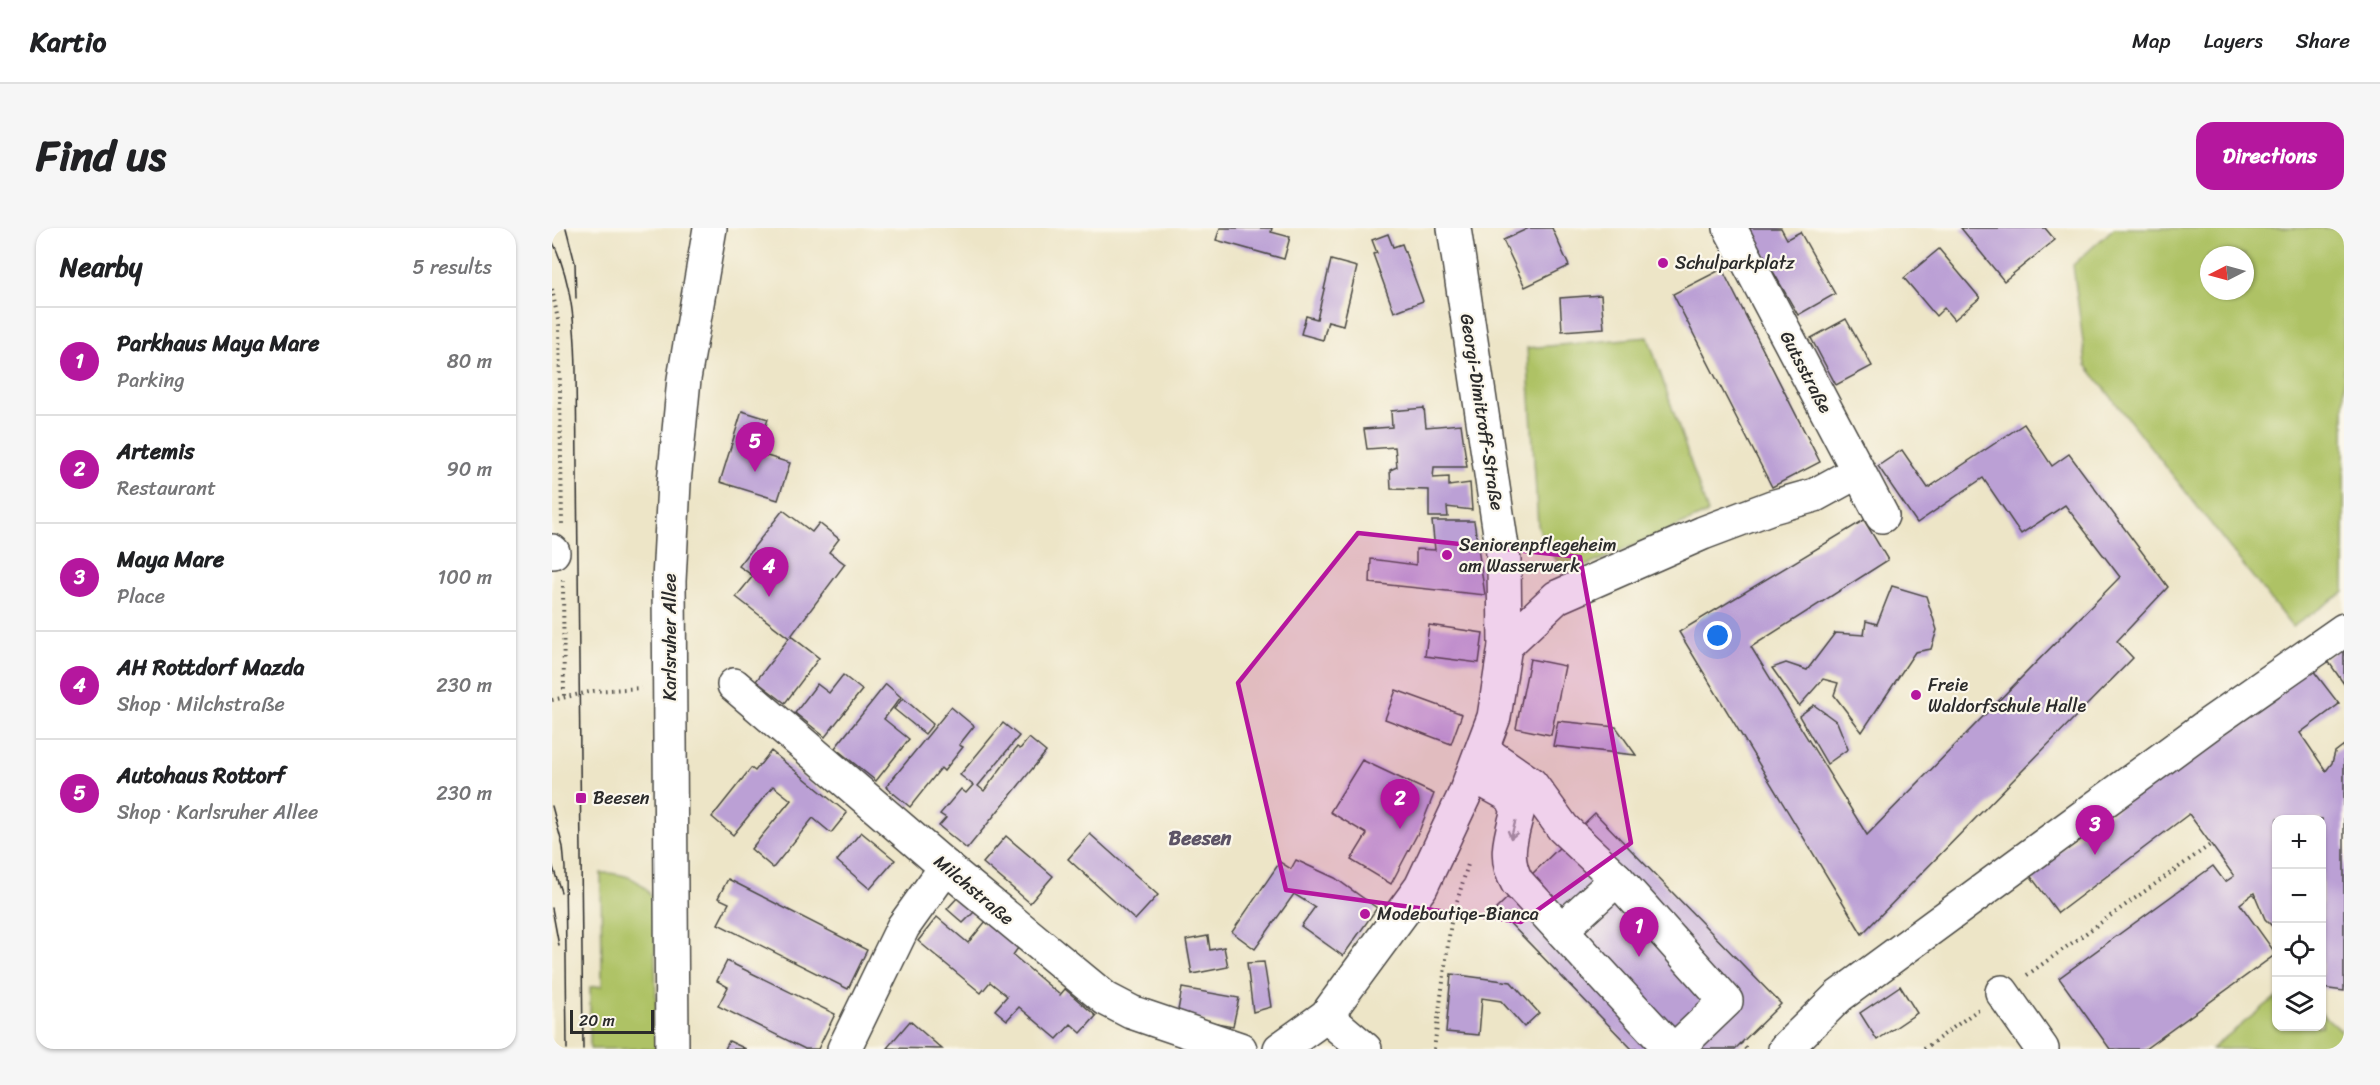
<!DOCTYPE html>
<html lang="en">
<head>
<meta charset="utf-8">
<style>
  body { margin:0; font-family:Sriracha,sans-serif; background:#f6f6f6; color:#202124 }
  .controls { position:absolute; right:18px; bottom:18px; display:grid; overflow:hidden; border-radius:12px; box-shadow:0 2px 4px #0004 }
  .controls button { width:54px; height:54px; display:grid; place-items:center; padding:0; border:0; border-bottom:2px solid #e0e0e0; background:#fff; color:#202124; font:30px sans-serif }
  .compass { position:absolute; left:1648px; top:18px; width:54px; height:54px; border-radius:50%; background:#fff; box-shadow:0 2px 4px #0004; rotate:264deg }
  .scale { position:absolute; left:18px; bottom:15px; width:84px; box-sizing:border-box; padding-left:6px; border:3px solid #2b2b2b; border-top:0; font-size:16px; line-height:21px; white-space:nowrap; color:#2b2b2b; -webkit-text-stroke:4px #fbf7ec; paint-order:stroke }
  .you { position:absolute; left:1166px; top:408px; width:21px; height:21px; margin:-15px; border:4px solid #fff; border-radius:50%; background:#1a73e8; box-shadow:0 0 0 9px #1a73e833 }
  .badge { display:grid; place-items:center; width:39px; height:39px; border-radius:50%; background:#b5179e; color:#fff; font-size:20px; font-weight:700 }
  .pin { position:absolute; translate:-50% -50px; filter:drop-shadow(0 2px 3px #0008) }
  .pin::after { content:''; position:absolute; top:32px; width:21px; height:18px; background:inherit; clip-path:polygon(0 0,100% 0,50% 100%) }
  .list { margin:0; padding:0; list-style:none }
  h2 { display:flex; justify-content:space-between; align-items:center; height:78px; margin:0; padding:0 24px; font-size:26px }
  h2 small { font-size:20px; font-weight:400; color:#757577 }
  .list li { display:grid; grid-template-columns:39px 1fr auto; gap:18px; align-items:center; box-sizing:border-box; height:108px; padding:0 24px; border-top:2px solid #e0e0e0 }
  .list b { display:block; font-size:22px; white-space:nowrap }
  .list p { margin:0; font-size:20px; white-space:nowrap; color:#757577 }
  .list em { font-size:20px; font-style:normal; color:#757577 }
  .icon { flex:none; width:33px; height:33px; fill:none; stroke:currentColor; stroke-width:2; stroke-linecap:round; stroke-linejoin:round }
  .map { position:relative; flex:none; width:1792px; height:821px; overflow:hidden; border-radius:18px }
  header { display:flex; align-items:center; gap:36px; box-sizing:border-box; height:84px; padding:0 30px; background:#fff; border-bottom:2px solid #e0e0e0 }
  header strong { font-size:28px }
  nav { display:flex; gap:33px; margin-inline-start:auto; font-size:21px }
  .intro { display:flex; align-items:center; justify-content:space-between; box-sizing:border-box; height:144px; padding:0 36px }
  h1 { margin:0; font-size:42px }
  .button { padding:15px 27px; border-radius:18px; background:#b5179e; color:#fff; font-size:21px; font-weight:700 }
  main { display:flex; gap:36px; padding:0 36px }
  aside { flex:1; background:#fff; border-radius:18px; box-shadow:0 2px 4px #0004 }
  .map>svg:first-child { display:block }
  .green { fill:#aec265; stroke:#6c7648; stroke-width:1.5; fill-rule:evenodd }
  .building { fill:#bba0d5 }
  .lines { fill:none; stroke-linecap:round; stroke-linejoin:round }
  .minor-casing { stroke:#484742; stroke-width:36 }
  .path { stroke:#484742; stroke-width:4; stroke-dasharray:1.5 4.5; stroke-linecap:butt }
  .minor { stroke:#fff; stroke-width:33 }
  .tram { stroke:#2b2b2b; stroke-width:1.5 }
  .oneway { stroke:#a0a0a0 }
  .marked { fill:#b5179e; fill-opacity:0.2; stroke:#b5179e; stroke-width:4.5; stroke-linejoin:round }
  .poi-dot { fill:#b5179e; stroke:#fbf7ec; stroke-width:2 }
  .labels { text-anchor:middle; stroke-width:4.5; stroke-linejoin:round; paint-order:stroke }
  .poi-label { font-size:18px; fill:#2b2b2b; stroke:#fbf7ec; text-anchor:start }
  .street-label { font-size:18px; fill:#2b2b2b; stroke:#fbf7ec }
  .neighbourhood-label { font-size:20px; font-weight:bold; fill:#5d5466; stroke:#fbf7ec }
</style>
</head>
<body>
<header>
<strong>Kartio</strong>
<nav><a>Map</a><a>Layers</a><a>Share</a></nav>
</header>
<div class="intro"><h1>Find us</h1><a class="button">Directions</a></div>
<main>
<aside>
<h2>Nearby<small>5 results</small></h2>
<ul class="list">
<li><span class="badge">1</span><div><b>Parkhaus Maya Mare</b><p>Parking</p></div><em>80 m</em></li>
<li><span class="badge">2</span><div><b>Artemis</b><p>Restaurant</p></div><em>90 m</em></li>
<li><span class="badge">3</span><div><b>Maya Mare</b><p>Place</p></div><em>100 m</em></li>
<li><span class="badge">4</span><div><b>AH Rottdorf Mazda</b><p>Shop · Milchstraße</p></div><em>230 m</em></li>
<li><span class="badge">5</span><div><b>Autohaus Rottorf</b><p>Shop · Karlsruher Allee</p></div><em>230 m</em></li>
</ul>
</aside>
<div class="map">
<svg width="1792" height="821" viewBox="0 0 1792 821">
  <rect width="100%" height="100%" fill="#fbf7ec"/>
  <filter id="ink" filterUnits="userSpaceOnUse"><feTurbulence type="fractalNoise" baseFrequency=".0167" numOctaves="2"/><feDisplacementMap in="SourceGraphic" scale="12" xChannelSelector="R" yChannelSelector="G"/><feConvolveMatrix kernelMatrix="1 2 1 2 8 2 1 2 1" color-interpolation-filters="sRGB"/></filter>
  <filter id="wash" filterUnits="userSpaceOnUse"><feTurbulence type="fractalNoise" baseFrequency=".008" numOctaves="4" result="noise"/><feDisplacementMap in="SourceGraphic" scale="24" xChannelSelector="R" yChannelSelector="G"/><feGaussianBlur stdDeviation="1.35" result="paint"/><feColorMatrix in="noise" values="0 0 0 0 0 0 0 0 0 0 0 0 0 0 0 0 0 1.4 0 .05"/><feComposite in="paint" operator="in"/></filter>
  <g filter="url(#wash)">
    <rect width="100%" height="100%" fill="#ede5c7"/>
    <g class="green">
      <path d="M1562 0H1792V364L1740 399 1534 137 1521 37ZM1657 27H1693V63H1657Z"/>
      <path d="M1096 109 1156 285 1016 346 993 318 986 297 975 120Z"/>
      <path d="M49 645C73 645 92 651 102 674L105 821H38V759L50 758Z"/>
      <path d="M1724 769V798H1770V786L1792 805V821H1659Z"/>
    </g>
    <g id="blocks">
      <g class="building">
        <path d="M668 0H720L719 4 738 9 732 31 664 12Z"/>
        <path d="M977 0H1000L1017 38 973 59 951 12Z"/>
        <path d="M1196 0H1229L1235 11 1248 4 1283 66 1246 87Z"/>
        <path d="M1409 0H1493L1503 12 1452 53Z"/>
        <path d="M836 6 841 19 850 16 871 73 842 84 821 26 825 25 820 12Z"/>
        <path d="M1387 21 1428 70 1402 92 1392 80 1384 88 1352 50Z"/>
        <path d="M779 32 805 39 791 97 776 93 771 112 749 106 754 88 765 91Z"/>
        <path d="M1170 41 1268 234 1220 259 1121 66Z"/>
        <path d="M1049 67 1052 100 1010 103 1008 70Z"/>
        <path d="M1294 91 1320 138 1284 157 1259 110Z"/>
        <path d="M872 180 874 199 909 196 915 239H882L881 250 897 249V258L918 255 920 282 895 279 896 289H877V262L839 261 838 242 845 239 843 219 815 221 812 201 840 199 839 183Z"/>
        <path d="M190 183 216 191 205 225 238 235 226 272 168 254Z"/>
        <path d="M1472 196 1500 238 1517 226 1616 359 1565 413 1581 430 1310 706 1127 404 1312 292 1336 332 1199 419 1315 607 1568 349 1513 277 1469 306 1431 250 1365 295 1326 238 1350 222 1376 260Z"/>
        <path d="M231 282 260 304 267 295 287 311 277 324 293 336 239 408 267 430 233 475 204 453 237 410 184 369 201 348 187 338Z"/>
        <path d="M880 293H922L933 367 818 355 819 331 864 337V321L883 322Z"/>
        <path d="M1340 358 1374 368 1385 402 1379 421 1363 424 1310 504 1282 467 1286 455 1271 451 1247 478 1220 440 1234 435 1255 442 1283 405 1312 407 1314 393 1325 396Z"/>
        <path d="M877 397 931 405 927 435 873 428Z"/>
        <path d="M1792 417V456L1774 430Z"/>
        <path d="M978 431 1013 438 999 507 964 500Z"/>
        <path d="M1757 437 1787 476 1748 505 1774 543 1780 535 1783 524 1792 517V763L1770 760V591H1725L1724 702 1713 691 1702 665 1688 676 1724 726 1593 821H1558L1507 750 1661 638 1673 654 1682 648 1637 586 1506 685 1477 646Z"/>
        <path d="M291 447 310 462 273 509 243 485 265 456 277 465Z"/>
        <path d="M334 456 349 469 332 491 357 511 324 553 283 520Z"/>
        <path d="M844 462 910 486 899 516 833 491Z"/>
        <path d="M351 470 381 496 373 506 342 481Z"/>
        <path d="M1262 477 1285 494 1296 521 1275 536 1247 488Z"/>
        <path d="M399 479 422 498 407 517 411 519 392 543 389 540 358 579 334 559Z"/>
        <path d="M1006 493 1064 499 1084 527 1001 518Z"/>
        <path d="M451 495 467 508 426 558 432 563 465 519 468 521 477 510 494 524 415 621 387 598 394 590 388 586 409 561 414 565 421 557 408 547Z"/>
        <path d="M219 523 295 585 279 605 261 590 221 640 199 621 239 572 221 558 181 607 160 589 199 540 203 543Z"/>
        <path d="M810 532 882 566 868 601 839 656 799 632 815 606 778 584Z"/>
        <path d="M1043 585 1229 776 1183 821H1080L944 681Z"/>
        <path d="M309 604 343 632 318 661 285 633Z"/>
        <path d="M538 606 606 667 583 692 516 631Z"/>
        <path d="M454 608 501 648 478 675 431 635Z"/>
        <path d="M744 632 783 650 825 680 791 728 749 698 763 679 742 666 703 721 680 704 728 634 739 641Z"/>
        <path d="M176 651 315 722 296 761 166 696 177 675 166 670Z"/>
        <path d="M406 669 422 684 411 695 395 681Z"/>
        <path d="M385 689 416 715 434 693 466 720 461 727 508 767 513 761 544 788 529 805 519 796 505 811 467 779 455 792 443 782 455 768 438 754 429 765 366 713Z"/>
        <path d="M656 708 658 722 672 719 676 739 640 746 634 712Z"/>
        <path d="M175 733 283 786 266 821H253L166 778 176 759 165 753Z"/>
        <path d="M712 734 719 779 701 784 695 735Z"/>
        <path d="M899 746 959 754 987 785 972 799 949 773 930 770 927 807 894 804Z"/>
        <path d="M1348 758 1365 785 1325 812 1308 785Z"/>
        <path d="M630 760 687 770 681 798 625 788Z"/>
        <path d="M358 793 390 821 335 820Z"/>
        <path d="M177 813 194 821H173Z"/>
      </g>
    </g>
  </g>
  <g filter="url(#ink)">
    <use href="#blocks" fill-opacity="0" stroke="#484742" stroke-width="1.5"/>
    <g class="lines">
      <defs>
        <g id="minor">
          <path d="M1178 0 1330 288"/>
          <path d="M0 323 1 324"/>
          <path d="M953 418 1005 369 1151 305 1220 279 1263 267 1305 244"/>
          <path d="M182 457 394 639 554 771 579 784 688 821"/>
          <path d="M930 522 979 556 1011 600 1065 651"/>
          <path d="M921 547 959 568 966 582C959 609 951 629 965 654L1119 821"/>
          <path d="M1010 701 1065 651 1174 773 1124 821"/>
          <path d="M1450 764 1490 821"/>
          <path d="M774 788 813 821"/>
          <path d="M120 821 117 353 122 255 132 151 158 0"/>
          <path d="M292 821 351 699 394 639"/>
          <path d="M728 821 774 788 869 659 912 568 942 489 953 418 952 332 902 0"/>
          <path d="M1233 821 1287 768 1656 497 1792 402"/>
        </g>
      </defs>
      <use href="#minor" class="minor-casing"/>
      <g class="path">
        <path d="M0 61 7 97 10 296"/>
        <path d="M11 352 12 470"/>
        <path d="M0 472 42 463 89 460"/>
        <path d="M1475 747 1658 617"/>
        <path d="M1189 815 1194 821"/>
        <path d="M882 821 899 694 917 633"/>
        <path d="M1372 821 1427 781"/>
      </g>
      <use href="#minor" class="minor"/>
      <g class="tram">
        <path d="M14 0 23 35 24 70"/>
        <path d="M0 12C20 53 23 98 24 142L31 821"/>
        <path d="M0 578 11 619 13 640 15 821"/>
        <path d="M0 636 9 664"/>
        <path d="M0 680 7 718"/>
      </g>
    </g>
    <defs><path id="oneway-shaft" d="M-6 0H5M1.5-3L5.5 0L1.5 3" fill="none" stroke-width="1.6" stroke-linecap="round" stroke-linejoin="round" transform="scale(1.5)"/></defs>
    <use class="oneway" href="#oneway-shaft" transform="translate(961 602) rotate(105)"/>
  </g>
  <path class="marked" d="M806 305 1028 329 1079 615 969 694 734 662 686 455Z"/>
  <g class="poi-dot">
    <circle cx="1111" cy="35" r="6"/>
    <circle cx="895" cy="327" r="6"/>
    <circle cx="1364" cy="467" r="6"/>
    <rect x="23" y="564" width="12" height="12" rx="3"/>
    <circle cx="813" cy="686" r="6"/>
  </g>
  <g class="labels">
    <g class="poi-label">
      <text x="1123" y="41">Schulparkplatz</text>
      <text x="907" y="323">Seniorenpflegeheim<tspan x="907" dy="21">am Wasserwerk</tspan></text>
      <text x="1376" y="463">Freie<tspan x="1376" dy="21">Waldorfschule Halle</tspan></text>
      <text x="41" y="576">Beesen</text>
      <text x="825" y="692">Modeboutiqe-Bianca</text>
    </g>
    <g class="street-label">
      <text transform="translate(1254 144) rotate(62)" y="6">Gutsstraße</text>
      <text transform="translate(930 184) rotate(81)" y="6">Georgi-Dimitroff-Straße</text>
      <text transform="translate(118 409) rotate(-90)" y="6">Karlsruher Allee</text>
      <text transform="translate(422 662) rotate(40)" y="6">Milchstraße</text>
    </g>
    <g class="neighbourhood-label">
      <text x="648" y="617">Beesen</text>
    </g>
  </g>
</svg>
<div class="controls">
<button>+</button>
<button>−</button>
<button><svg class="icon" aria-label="locate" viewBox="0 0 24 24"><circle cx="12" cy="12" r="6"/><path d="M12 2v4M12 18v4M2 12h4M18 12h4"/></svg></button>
<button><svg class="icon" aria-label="layers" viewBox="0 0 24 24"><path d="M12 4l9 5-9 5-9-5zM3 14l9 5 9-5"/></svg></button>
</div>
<svg class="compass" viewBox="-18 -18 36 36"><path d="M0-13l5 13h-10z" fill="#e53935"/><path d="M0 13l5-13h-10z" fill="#757577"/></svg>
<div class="scale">20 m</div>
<div class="you"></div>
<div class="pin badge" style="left:1087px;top:729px">1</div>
<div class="pin badge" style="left:848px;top:601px">2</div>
<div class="pin badge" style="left:1543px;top:627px">3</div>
<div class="pin badge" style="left:217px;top:369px">4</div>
<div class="pin badge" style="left:203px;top:244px">5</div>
</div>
</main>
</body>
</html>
